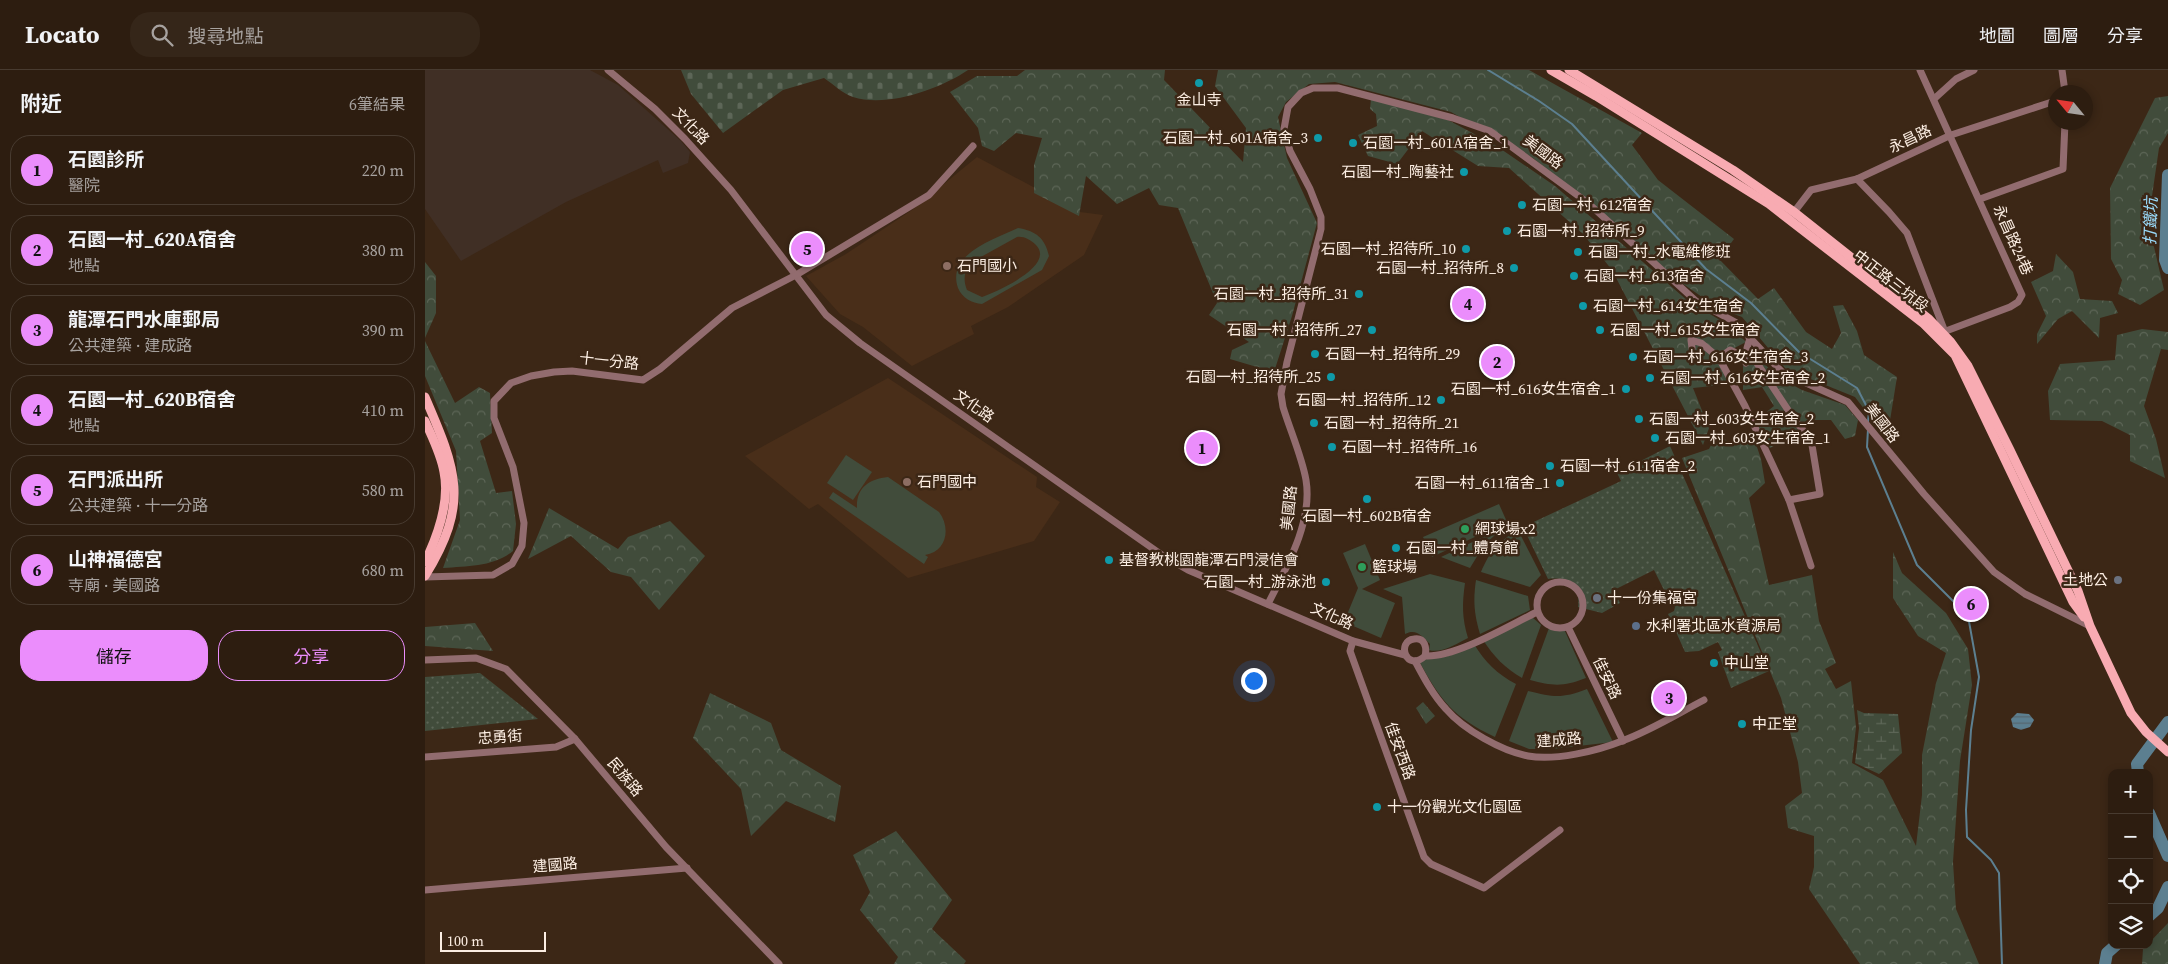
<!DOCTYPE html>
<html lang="zh-TW">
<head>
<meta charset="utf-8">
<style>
  body { margin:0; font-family:"Source Serif 4","Noto Sans TC",serif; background:#352619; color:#f1f3f6 }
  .controls { position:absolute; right:15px; bottom:15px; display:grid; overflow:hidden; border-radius:10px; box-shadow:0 2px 8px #0003 }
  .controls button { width:45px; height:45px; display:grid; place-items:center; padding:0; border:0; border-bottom:1px solid #483b30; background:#2d1d10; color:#f1f3f6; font:25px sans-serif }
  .compass { position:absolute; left:1623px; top:15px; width:45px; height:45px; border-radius:50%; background:#2d1d10; box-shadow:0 2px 8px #0003; rotate:299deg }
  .scale { position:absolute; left:15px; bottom:12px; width:106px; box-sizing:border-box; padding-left:5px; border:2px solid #fceee3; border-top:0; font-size:14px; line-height:18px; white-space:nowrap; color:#fceee3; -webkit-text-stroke:4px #3c2716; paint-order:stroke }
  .you { position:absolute; left:828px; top:610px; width:18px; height:18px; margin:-12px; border:4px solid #fff; border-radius:50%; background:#1a73e8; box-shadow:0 0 0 8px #1a73e833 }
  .badge { display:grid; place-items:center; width:32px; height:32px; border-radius:50%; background:#eb8dfc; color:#111; font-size:16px; font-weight:700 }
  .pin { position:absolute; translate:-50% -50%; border:2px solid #fff; box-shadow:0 1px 5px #0006 }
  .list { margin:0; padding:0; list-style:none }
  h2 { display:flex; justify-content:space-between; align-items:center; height:65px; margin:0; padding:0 20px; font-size:21px }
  h2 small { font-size:16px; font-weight:400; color:#a7a29f }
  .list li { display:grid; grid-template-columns:32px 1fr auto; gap:15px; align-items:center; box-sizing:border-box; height:70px; margin:0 10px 10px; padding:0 10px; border:1px solid #483b30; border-radius:20px }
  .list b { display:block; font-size:19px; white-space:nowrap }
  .list p { margin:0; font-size:16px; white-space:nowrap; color:#a7a29f }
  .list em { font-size:16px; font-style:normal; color:#a7a29f }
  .actions { display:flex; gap:10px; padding:15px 20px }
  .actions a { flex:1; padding:11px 0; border:1px solid #eb8dfc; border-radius:20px; text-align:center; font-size:18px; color:#eb8dfc }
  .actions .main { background:#eb8dfc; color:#111 }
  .icon { flex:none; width:28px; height:28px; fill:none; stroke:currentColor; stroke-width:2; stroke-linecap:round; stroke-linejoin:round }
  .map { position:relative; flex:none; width:1743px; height:894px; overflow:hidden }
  header { display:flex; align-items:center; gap:30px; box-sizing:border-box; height:70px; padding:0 25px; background:#2d1d10; border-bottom:1px solid #483b30 }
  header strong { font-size:24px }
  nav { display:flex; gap:28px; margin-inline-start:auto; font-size:18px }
  .search { width:350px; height:45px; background:#352619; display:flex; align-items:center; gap:12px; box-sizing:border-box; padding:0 18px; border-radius:20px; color:#a7a29f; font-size:19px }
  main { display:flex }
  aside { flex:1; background:#2d1d10 }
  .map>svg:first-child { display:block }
  .industrial { fill:#402f25 }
  .built { fill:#492e19 }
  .grass { fill:#414c3b; fill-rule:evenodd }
  .forest { fill:url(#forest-crowns) }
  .wetland { fill:url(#wetland-marsh) }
  .cemetery { fill:url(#cemetery-stones) }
  .park { fill:url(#park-dots) }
  .water { fill:url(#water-rules) }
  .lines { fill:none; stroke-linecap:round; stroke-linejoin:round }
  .stream { stroke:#5c7f90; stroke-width:2 }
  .river { stroke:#5c7f90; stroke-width:12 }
  .minor { stroke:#926c6f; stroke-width:7 }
  .major { stroke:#f8abb2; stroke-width:9 }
  .culture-dot { fill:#0f9aa8; stroke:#3c2716; stroke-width:2 }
  .education-dot { fill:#8d6e63; stroke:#3c2716; stroke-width:2 }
  .leisure-dot { fill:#2e9e5b; stroke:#3c2716; stroke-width:2 }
  .worship-dot { fill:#6b7280; stroke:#3c2716; stroke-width:2 }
  .service-dot { fill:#5c6f8a; stroke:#3c2716; stroke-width:2 }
  .labels { text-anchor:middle; stroke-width:5; stroke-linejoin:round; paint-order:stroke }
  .poi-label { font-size:15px; fill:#fceee3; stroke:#3c2716; text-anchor:start }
  .street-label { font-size:15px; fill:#fceee3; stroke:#3c2716 }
  .water-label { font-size:16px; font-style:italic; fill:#9adafa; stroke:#3c2716 }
</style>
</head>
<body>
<header>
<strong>Locato</strong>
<div class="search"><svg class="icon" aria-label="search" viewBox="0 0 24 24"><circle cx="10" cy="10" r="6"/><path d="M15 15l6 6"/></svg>搜尋地點</div>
<nav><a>地圖</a><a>圖層</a><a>分享</a></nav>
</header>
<main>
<aside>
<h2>附近<small>6筆結果</small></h2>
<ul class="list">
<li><span class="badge">1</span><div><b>石園診所</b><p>醫院</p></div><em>220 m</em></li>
<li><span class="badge">2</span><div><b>石園一村_620A宿舍</b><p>地點</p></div><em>380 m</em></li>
<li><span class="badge">3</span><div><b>龍潭石門水庫郵局</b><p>公共建築 · 建成路</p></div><em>390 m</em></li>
<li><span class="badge">4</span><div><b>石園一村_620B宿舍</b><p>地點</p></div><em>410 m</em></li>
<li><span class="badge">5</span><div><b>石門派出所</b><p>公共建築 · 十一分路</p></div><em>580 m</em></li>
<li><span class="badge">6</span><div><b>山神福德宮</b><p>寺廟 · 美國路</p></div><em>680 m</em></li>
</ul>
<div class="actions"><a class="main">儲存</a><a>分享</a></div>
</aside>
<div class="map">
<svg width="1743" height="894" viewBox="0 0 1743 894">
  <defs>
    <pattern id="forest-crowns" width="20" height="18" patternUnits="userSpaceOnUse" patternTransform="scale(1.25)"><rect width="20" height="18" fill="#414c3b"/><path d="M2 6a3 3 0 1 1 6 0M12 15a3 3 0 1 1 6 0" fill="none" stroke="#5d6657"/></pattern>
    <pattern id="wetland-marsh" width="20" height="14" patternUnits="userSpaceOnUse" patternTransform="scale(1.25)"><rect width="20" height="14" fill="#414c3b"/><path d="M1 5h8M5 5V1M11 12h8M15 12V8" fill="none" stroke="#5d6657"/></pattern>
    <pattern id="cemetery-stones" width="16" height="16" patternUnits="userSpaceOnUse" patternTransform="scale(1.25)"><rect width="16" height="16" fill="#414c3b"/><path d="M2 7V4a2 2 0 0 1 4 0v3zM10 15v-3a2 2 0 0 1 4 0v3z" fill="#5d6657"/></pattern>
    <pattern id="park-dots" width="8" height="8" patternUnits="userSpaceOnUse" patternTransform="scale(1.25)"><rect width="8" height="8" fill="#414c3b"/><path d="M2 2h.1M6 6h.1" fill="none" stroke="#5d6657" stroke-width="1.8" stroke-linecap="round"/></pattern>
    <pattern id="water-rules" width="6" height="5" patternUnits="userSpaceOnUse" patternTransform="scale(1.25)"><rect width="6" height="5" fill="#5c7f90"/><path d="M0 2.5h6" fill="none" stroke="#55666e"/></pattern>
  </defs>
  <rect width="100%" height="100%" fill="#3c2716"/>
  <path class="industrial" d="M0 0H165L193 15 256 71 265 82 263 93 238 103 233 90 141 132 36 191 0 139Z"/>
  <g class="built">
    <path d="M552 87 655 142 678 145 659 185 583 237 546 256 549 264 487 296 438 257 415 244 381 206 421 184 487 140Z"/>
    <path d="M463 308 612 407 611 417 635 432 609 471 483 508 393 434 384 439 320 386Z"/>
  </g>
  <g class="grass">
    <path d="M593 158C611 161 620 168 624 186L617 200 557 234C547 233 537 228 533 218 521 183 571 169 593 158ZM592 167C599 166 605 170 610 174 633 195 571 222 557 227L542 220C538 210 539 202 545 193Z"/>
    <path d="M421 385 447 402 428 430 402 413Z"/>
    <path d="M463 407 514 442C526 458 522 481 500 485L503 487 499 494 404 428 408 422 432 438C431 418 444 409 463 407Z"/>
    <path d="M1074 434 1082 452 1007 487 998 467Z"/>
    <path d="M1079 457 1059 475 1045 498 1016 487Z"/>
    <path d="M1093 460 1116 505 1105 517 1056 502C1064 482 1074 471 1093 460Z"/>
    <path d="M940 474 955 510 937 519 970 533 956 568 919 552 933 518 918 483Z"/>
    <path d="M1005 504 1040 513C1037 534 1037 548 1043 568 1033 573 1016 584 1004 580L1005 574C997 566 991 558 980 564L977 527 958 519Z"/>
    <path d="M1051 510 1103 526 1105 540 1055 564C1049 544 1048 530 1051 510Z"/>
    <path d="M1107 547 1116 555 1097 608C1080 598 1069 587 1058 570Z"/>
    <path d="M1124 558 1133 560 1139 559 1161 608C1138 617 1128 616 1105 610Z"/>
    <path d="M1049 574C1060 592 1072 604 1091 614L1070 667C1028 647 1016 631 994 591L1003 586C1019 592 1035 581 1049 574Z"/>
    <path d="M1162 619 1188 672 1128 679H1104L1084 671 1103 621C1129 627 1136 629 1162 619Z"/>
  </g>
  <g class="forest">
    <path d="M600 0H740L739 10 818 92 821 58 790 16 793 0H1104L1217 63 1207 75 1233 110 1309 169 1294 189 1333 229 1349 218 1381 262 1407 279 1416 263 1408 236 1418 235 1432 261 1439 285 1472 307 1462 369 1430 327 1361 299 1317 247 1293 238 1251 209 1108 88 1026 42 910 12 884 14 861 32 853 47 862 88 892 153 867 246 849 302 805 289 807 280 824 272 784 245 792 233 753 138 734 135 724 118 692 134 661 106 654 146 609 123V95L617 68 591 63 569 81 557 76 553 58 525 22 552 6H592Z"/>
    <path d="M1743 26V63L1734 78 1727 126 1717 125 1739 220 1715 235 1693 224 1697 210 1686 189 1685 118 1730 28Z"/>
    <path d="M946 29 1023 50 1070 75 1130 116 1263 231 1305 256 1321 272 1296 285 1306 314 1268 318 1284 358 1278 375 1187 200 1158 164 1084 98 1053 96 997 61 972 94 943 86 933 65 952 56 951 44 945 39Z"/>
    <path d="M1631 184 1648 202 1655 229 1687 231 1693 243 1675 248 1674 268 1647 241 1633 249 1612 274V264L1621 246 1606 212 1628 201Z"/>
    <path d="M0 192 11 206V243L0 268Z"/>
    <path d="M1717 259 1743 262V280L1736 279 1719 336 1731 369 1740 408 1705 391V365L1677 351 1625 350 1623 321 1635 294 1690 290 1692 265Z"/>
    <path d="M0 271 30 333 54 317 65 323 67 363 55 371 71 423 87 421 91 454 88 481C68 497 43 496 18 498L35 450 31 381 0 306Z"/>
    <path d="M1327 280 1351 306 1377 320 1420 335 1433 350 1430 366 1420 369 1406 350H1382L1374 362 1345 378 1329 352 1349 336 1337 317 1318 320V294Z"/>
    <path d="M1293 362 1306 375 1328 365 1336 389 1340 413 1324 428 1344 515 1387 505 1394 551 1411 593 1400 599 1411 619 1426 611 1431 657 1427 693 1458 710 1491 776 1497 725V685L1511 613 1521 583 1493 566 1468 528V482L1477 503 1521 543 1543 579 1547 615 1535 691 1528 792 1531 839 1554 894H1435L1384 819 1389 797V766L1363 758 1360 736 1377 723 1373 692 1356 628 1257 388 1284 379Z"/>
    <path d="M124 438 193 479 203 467 245 451 280 486 234 540 206 507 186 502 146 466 103 489Z"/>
    <path d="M50 553 68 581 0 576V557Z"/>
    <path d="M285 623 346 653 356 680 416 716 410 752 361 731 326 766 316 719 268 668Z"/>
    <path d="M998 632 1010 646 1001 654 991 638Z"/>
    <path d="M471 761 527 830 507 859 541 891 539 894H469L473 887 435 840 445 822 428 785Z"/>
    <path d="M1743 853V894H1717L1718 879 1724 875V873Z"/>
  </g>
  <path class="wetland" d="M1432 640 1439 643 1473 644 1477 683 1454 704 1430 693 1434 658Z"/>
  <path class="cemetery" d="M256 0H543C515 19 462 38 428 27 418 24 408 14 399 8L358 20 298 63 266 24Z"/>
  <g class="park">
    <path d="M1245 376 1344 601 1306 618 1293 582 1297 580 1293 572 1274 581 1260 582 1243 544 1249 541 1250 537 1241 524 1229 500 1189 520 1195 533 1177 543 1153 537C1156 517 1142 506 1123 509L1098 457 1196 411 1192 403Z"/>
    <path d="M55 603 113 649 0 661V607Z"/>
  </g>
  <path class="water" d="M1592 643 1604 644 1609 650 1605 657 1596 660 1588 657 1586 649Z"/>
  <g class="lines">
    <g class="stream">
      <path d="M1063 0 1114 31 1147 54 1281 199 1326 233 1374 282 1432 318 1444 341 1443 352"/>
      <path d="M1443 359 1442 377 1492 495 1543 546 1554 607 1546 660 1541 740 1542 767 1566 790 1574 803 1577 894"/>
    </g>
    <g class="river">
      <path d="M1743 105 1740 190 1743 198"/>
      <path d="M1713 703 1712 694 1743 652"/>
      <path d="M1724 743 1743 786"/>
      <path d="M1724 846 1733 838 1743 817"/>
      <path d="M1680 894 1682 883 1691 875"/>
    </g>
    <g class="minor">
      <path d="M183 0 230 39 260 69 306 120 401 245 435 273 737 485 763 500 928 571 980 585"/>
      <path d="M1495 0 1597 225 1593 232 1585 237 1513 264"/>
      <path d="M1637 0 1640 22"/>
      <path d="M1509 29 1531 9 1549 0"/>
      <path d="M1432 109 1464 142 1482 163 1520 262"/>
      <path d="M1555 129 1638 99 1640 52"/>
      <path d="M1366 146 1386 120 1432 109 1526 65 1630 31"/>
      <path d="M1325 268 1322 278 1371 352 1386 369 1395 424 1364 430 1386 496"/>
      <path d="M1267 278 1266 270 1276 273 1294 288"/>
      <path d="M1321 293 1317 286 1305 280 1294 288 1320 336 1364 430"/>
      <path d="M0 507 68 505 87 494 97 476 99 453 88 397 69 348V331L86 313 106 306 129 302 147 301 218 310 235 299 307 238 371 205 504 125 548 76"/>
      <circle cx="1135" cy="535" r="23"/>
      <path d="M843 534C861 498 888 452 881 410 877 387 865 360 858 337L856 324 862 292 896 159V147L885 119 865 81 859 59 863 37 876 23 888 18H913L1028 48 1065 61 1163 133 1271 231 1310 252 1357 302 1423 332 1499 424 1569 502 1600 524 1665 556"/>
      <path d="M1143 557 1198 671"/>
      <path d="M928 571 925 581 999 787 1006 794 1059 818 1135 760"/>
      <path d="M1000 586C1002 578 1000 567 989 569 971 571 981 603 1000 586 1030 588 1085 555 1112 542"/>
      <path d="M0 590 51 588 81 599 150 669 241 777 354 894"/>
      <path d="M990 591C999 608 1008 625 1021 639 1039 660 1077 681 1103 686 1130 691 1172 681 1197 671 1225 661 1252 644 1279 630"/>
      <path d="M0 687 131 677 150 669"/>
      <path d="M0 820 262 798"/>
    </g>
    <g class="major">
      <path d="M1126 0 1171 26 1344 134 1499 254 1530 285 1648 532 1659 547"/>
      <path d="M1144 0 1308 100 1369 142 1504 249 1525 271 1543 296 1585 380 1653 521 1665 556 1706 643 1721 662 1743 682"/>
      <path d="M0 327C32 401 45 433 0 506"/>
      <path d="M0 351C7 367 16 384 19 402 25 431 13 465 0 492"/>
    </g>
  </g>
  <g class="culture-dot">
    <circle cx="774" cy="13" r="5"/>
    <circle cx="893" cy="68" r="5"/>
    <circle cx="928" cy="73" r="5"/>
    <circle cx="1039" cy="102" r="5"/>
    <circle cx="1097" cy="135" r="5"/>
    <circle cx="1082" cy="161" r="5"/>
    <circle cx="1041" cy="179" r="5"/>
    <circle cx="1153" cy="182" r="5"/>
    <circle cx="1089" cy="198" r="5"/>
    <circle cx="1149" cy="206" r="5"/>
    <circle cx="934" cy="224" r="5"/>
    <circle cx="1158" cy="236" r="5"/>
    <circle cx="947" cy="260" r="5"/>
    <circle cx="1175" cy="260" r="5"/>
    <circle cx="890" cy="284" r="5"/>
    <circle cx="1208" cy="287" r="5"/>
    <circle cx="906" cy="307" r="5"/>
    <circle cx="1225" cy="308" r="5"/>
    <circle cx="1201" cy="319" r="5"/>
    <circle cx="1016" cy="330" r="5"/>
    <circle cx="1214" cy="349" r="5"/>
    <circle cx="889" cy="353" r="5"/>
    <circle cx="1230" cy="368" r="5"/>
    <circle cx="907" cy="377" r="5"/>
    <circle cx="1125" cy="396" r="5"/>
    <circle cx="1135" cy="413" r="5"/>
    <circle cx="942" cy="429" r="5"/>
    <circle cx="971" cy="478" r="5"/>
    <circle cx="684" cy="490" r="5"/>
    <circle cx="901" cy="512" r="5"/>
    <circle cx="1289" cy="593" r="5"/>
    <circle cx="1317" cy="654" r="5"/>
    <circle cx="952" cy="737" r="5"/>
  </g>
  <g class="education-dot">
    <circle cx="522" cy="196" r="5"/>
    <circle cx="482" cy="412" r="5"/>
  </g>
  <g class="leisure-dot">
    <circle cx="1040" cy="459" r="5"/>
    <circle cx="937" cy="497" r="5"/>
  </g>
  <g class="worship-dot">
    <circle cx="1693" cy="510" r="5"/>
    <circle cx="1172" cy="528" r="5"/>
  </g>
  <circle class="service-dot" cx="1211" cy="556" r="5"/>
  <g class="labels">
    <g class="poi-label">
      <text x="774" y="35" text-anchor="middle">金山寺</text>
      <text x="883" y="73" text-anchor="end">石園一村_601A宿舍_3</text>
      <text x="938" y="78">石園一村_601A宿舍_1</text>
      <text x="1029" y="107" text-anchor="end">石園一村_陶藝社</text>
      <text x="1107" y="140">石園一村_612宿舍</text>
      <text x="1092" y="166">石園一村_招待所_9</text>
      <text x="1031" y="184" text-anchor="end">石園一村_招待所_10</text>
      <text x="1163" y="187">石園一村_水電維修班</text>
      <text x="532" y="201">石門國小</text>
      <text x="1079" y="203" text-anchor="end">石園一村_招待所_8</text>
      <text x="1159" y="211">石園一村_613宿舍</text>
      <text x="924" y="229" text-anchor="end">石園一村_招待所_31</text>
      <text x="1168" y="241">石園一村_614女生宿舍</text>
      <text x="937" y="265" text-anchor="end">石園一村_招待所_27</text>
      <text x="1185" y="265">石園一村_615女生宿舍</text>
      <text x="900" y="289">石園一村_招待所_29</text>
      <text x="1218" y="292">石園一村_616女生宿舍_3</text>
      <text x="896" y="312" text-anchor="end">石園一村_招待所_25</text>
      <text x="1235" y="313">石園一村_616女生宿舍_2</text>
      <text x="1191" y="324" text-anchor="end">石園一村_616女生宿舍_1</text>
      <text x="1006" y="335" text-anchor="end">石園一村_招待所_12</text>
      <text x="1224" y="354">石園一村_603女生宿舍_2</text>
      <text x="899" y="358">石園一村_招待所_21</text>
      <text x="1240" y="373">石園一村_603女生宿舍_1</text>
      <text x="917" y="382">石園一村_招待所_16</text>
      <text x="1135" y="401">石園一村_611宿舍_2</text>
      <text x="492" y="417">石門國中</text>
      <text x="1125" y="418" text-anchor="end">石園一村_611宿舍_1</text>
      <text x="942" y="451" text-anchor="middle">石園一村_602B宿舍</text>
      <text x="1050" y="464">網球場x2</text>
      <text x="981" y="483">石園一村_體育館</text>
      <text x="694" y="495">基督教桃園龍潭石門浸信會</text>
      <text x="947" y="502">籃球場</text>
      <text x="1683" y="515" text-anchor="end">土地公</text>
      <text x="891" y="517" text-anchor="end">石園一村_游泳池</text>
      <text x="1182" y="533">十一份集福宮</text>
      <text x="1221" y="561">水利署北區水資源局</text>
      <text x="1299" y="598">中山堂</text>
      <text x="1327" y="659">中正堂</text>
      <text x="962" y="742">十一份觀光文化園區</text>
    </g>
    <g class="street-label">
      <text transform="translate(266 56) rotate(46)" y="5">文化路</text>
      <text transform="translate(1485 69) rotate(-25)" y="5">永昌路</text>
      <text transform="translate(1118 82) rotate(37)" y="5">美國路</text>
      <text transform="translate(1588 170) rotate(66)" y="5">永昌路24巷</text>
      <text transform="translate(1466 211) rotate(38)" y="5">中正路三坑段</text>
      <text transform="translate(184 291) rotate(6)" y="5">十一分路</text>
      <text transform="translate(549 336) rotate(35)" y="5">文化路</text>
      <text transform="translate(1457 353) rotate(52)" y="5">美國路</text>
      <text transform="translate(864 438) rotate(-84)" y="5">美國路</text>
      <text transform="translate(907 546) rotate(24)" y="5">文化路</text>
      <text transform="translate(1182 608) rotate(64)" y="5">佳安路</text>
      <text transform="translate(75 667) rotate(-4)" y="5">忠勇街</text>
      <text transform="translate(1134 670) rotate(-5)" y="5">建成路</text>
      <text transform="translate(975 681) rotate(70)" y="5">佳安西路</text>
      <text transform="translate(200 707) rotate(50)" y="5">民族路</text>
      <text transform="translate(130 795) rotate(-5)" y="5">建國路</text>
    </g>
    <g class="water-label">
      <text transform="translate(1725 151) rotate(-88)" y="6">打鐵坑</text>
    </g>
  </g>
</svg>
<div class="controls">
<button>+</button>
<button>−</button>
<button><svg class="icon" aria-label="locate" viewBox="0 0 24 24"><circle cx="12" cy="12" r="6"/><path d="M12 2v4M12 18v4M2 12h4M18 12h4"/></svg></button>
<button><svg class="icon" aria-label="layers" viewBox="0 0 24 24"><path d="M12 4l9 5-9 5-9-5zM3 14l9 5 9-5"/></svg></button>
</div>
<svg class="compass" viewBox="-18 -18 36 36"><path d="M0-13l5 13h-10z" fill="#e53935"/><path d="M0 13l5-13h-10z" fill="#a7a29f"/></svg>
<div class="scale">100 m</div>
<div class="you"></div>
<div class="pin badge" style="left:777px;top:378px">1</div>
<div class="pin badge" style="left:1072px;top:292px">2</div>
<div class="pin badge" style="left:1244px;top:628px">3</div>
<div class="pin badge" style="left:1043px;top:234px">4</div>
<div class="pin badge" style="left:382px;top:179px">5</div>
<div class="pin badge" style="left:1546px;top:534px">6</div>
</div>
</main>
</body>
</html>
